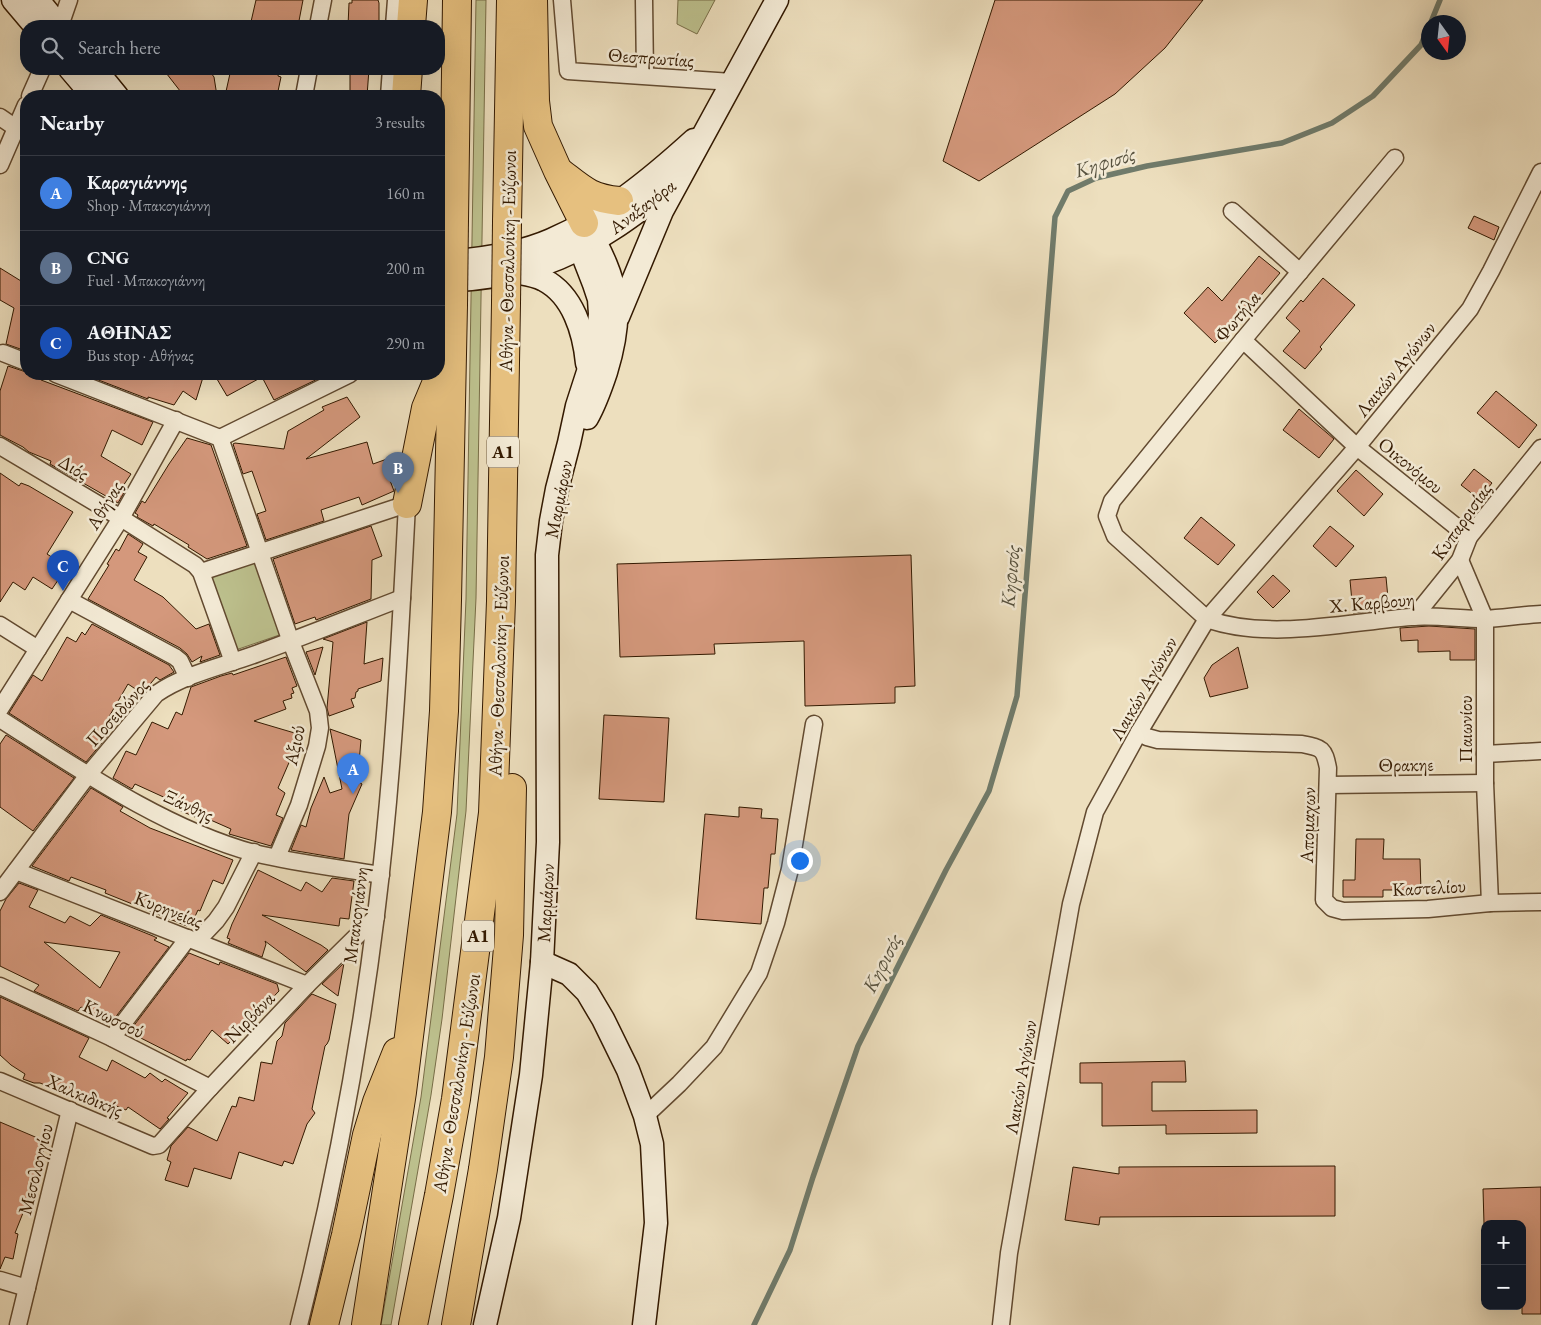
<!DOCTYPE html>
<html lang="en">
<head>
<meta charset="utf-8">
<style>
  body { margin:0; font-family:"EB Garamond",serif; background:#20242c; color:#f1f3f6 }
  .controls { position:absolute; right:15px; bottom:15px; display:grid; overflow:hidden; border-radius:10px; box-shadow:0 5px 20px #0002 }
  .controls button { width:45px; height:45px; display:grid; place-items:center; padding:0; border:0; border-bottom:1px solid #363941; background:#171b24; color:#f1f3f6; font:25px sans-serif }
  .compass { position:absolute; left:1421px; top:15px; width:45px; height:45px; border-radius:50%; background:#171b24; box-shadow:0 5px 20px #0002; rotate:165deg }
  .you { position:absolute; left:799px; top:860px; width:18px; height:18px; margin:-12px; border:4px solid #fff; border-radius:50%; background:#1a73e8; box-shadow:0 0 0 8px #1a73e833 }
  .badge { display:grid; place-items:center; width:32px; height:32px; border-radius:50%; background:#7c3aed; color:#fff; font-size:16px; font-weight:700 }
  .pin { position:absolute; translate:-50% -41px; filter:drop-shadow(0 1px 2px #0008) }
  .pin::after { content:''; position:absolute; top:26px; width:18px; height:15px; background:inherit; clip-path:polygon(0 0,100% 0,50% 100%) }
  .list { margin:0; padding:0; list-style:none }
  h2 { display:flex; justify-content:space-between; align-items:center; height:65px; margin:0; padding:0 20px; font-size:21px }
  h2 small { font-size:16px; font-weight:400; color:#9ea1a6 }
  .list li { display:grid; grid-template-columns:32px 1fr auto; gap:15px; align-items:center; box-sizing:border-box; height:75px; padding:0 20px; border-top:1px solid #363941 }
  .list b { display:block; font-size:19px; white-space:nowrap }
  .list p { margin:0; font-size:16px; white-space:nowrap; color:#9ea1a6 }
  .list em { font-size:16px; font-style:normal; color:#9ea1a6 }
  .icon { flex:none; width:28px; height:28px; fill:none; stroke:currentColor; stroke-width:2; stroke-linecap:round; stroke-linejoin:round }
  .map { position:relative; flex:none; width:1541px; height:1325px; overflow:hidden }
  .search { position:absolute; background:#171b24; box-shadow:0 5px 20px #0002; left:20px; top:20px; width:425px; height:55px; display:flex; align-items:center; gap:12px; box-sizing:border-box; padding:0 18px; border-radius:20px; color:#9ea1a6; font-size:19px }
  .panel { position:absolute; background:#171b24; box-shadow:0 5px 20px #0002; left:20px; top:90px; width:425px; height:290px; border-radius:20px }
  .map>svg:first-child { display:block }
  .green { fill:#bdc18e; stroke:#786d47 }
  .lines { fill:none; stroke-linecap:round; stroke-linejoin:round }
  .stream { stroke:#707b6b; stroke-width:5.5 }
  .building { fill:#d4987c; stroke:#331900; fill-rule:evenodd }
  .street-casing { stroke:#624a30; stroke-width:19 }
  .secondary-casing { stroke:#331900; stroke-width:25 }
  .highway-casing { stroke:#331900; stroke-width:30 }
  .street { stroke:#f3ead5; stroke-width:16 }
  .secondary { stroke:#f3ead5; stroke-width:22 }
  .highway { stroke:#e6c07f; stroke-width:28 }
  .highway-bridge-casing { stroke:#331900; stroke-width:30; stroke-linecap:butt }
  .highway-bridge { stroke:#e6c07f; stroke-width:28 }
  .labels { text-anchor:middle; stroke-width:5; stroke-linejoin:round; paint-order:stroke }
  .shield { fill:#f3ead5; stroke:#6d5840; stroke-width:1 }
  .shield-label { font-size:18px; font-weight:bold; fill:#331900 }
  .street-label { font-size:19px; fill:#331900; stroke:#f3ead5 }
  .water-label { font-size:20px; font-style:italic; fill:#57523f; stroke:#f3ead5 }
</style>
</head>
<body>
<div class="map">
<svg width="1541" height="1325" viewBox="0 0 1541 1325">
  <rect width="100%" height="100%" fill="#eddfbe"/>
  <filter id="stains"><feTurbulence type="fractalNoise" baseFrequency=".004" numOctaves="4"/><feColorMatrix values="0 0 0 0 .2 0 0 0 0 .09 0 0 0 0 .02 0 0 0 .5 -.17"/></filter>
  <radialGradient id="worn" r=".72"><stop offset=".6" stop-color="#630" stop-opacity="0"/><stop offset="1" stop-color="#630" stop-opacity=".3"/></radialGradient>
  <g class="green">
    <path d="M476 0H486L476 598 466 811 442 1019 431 1095 391 1325H381L421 1097 457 814 466 599Z"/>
    <path d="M678 0H715L697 34 677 24Z"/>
    <path d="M251 552 291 631 227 653 193 571Z"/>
  </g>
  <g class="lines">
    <g class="stream">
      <path d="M1431 22 1440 0"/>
      <path d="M754 1325 790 1250 813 1177 858 1046 946 870 989 791 1017 696 1055 217 1068 191 1096 178 1147 166 1282 143 1332 123 1373 96 1421 45 1428 28"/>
    </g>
  </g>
  <g class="building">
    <path d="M256 0H303L298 26H250Z"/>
    <path d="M352 0H378L379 3V26H348L349 3H352Z"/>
    <path d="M995 0H1203L1165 48 1115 94 979 181 943 161Z"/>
    <path d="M163 69H208L214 77 217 96H184Z"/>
    <path d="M231 69H279L278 76 281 77 277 96H225Z"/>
    <path d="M350 69H369L367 96H350Z"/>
    <path d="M1474 216 1499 227 1494 240 1468 228Z"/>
    <path d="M1259 256 1280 273 1247 312 1246 311 1215 343 1184 313 1208 287 1222 301Z"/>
    <path d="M0 268 21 281V279L26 280V351L6 344 14 308 0 300Z"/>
    <path d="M1323 278 1355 305 1320 347 1322 349 1305 369 1283 351 1300 331 1286 318 1301 300 1303 302Z"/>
    <path d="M8 366 26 372V374L42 378 41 380 153 422 142 445 112 430 101 456 131 474 121 489 125 491 118 503 50 464 51 461 29 452 23 447 0 435V391Z"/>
    <path d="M88 374H204L196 400 183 391 174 405 148 397V399L88 376Z"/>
    <path d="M214 374H328L274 400 262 377 227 396Z"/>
    <path d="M1496 391 1537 425 1519 448 1477 413Z"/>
    <path d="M347 397 360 417 306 459 367 442 373 464 387 459 391 474 388 475 394 491 362 505 359 497 321 510 324 521 266 540 257 514 266 511 252 471 243 474 233 444 235 443 284 449 288 431 324 410 322 407Z"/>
    <path d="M1299 409 1334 439 1319 458 1283 430Z"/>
    <path d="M187 438 211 445 247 546 207 559 188 547 189 545 154 524 153 526 137 517 138 515 135 513 142 501 145 503 169 464Z"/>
    <path d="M1474 469 1492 483 1479 499 1461 485Z"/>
    <path d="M1356 470 1383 494 1364 516 1337 491Z"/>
    <path d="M0 473 19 486 21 483 29 486 73 512 47 554 67 567 52 589 33 577 25 590 13 582 0 602Z"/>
    <path d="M1201 517 1235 545 1218 565 1184 538Z"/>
    <path d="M371 526 382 556 372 560 371 599 316 620 315 617 295 624 273 559Z"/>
    <path d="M1330 526 1354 546 1336 567 1313 546Z"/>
    <path d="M128 534 143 544 138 552 147 557 134 580 163 597 196 629 209 624 220 655 200 662 202 656 192 662 187 654 180 648 88 599 109 565 107 564 116 549 119 551Z"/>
    <path d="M911 555 915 686 895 687V703L805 706 804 641 714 644 715 654 620 657 617 564Z"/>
    <path d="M1273 575 1290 591 1273 608 1257 592Z"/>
    <path d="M1386 577 1389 609 1353 613 1350 580Z"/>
    <path d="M367 622 364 664 383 658 381 681 358 689V691L356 692 355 698 351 699 354 707 329 716 327 708 333 642 323 639Z"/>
    <path d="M92 624 169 665 174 672 160 680 156 677 146 689 140 692 128 684 103 727 110 733 86 762 9 713 33 675 42 681 67 637 76 642 82 632 85 635Z"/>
    <path d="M1429 626 1475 629V660H1450V651L1418 652V640L1401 641 1400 628Z"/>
    <path d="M323 647 315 675 306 652Z"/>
    <path d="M1238 647 1248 688 1210 697 1204 678 1212 665Z"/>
    <path d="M286 657 297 686 292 688 294 693 291 694 292 698 283 701 286 709 254 721 298 734 291 758 278 788 285 793 276 815 283 818 271 846 229 834 231 829 197 814 195 817 179 810 181 805 135 784 132 789 113 778 126 751 136 755 152 722 168 729 176 712 182 715 191 687 221 676 232 673 233 675Z"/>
    <path d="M604 715 669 718 664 802 599 799Z"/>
    <path d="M330 729 361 740 358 774 362 776 359 782 362 784 349 814 344 859 291 850 301 825 306 827 311 808 324 777 330 793 342 789Z"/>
    <path d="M6 735 74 778 33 831 0 807V744Z"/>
    <path d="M91 788 123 807 120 811 150 828 233 860 223 884 213 880 200 911 198 910 192 923 187 926 105 893 106 890 71 877 69 881 32 866Z"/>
    <path d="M739 807 762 809 761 818 778 819 775 854H771L768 888H764L761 924 696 919 705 814 739 817Z"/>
    <path d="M1356 839H1384L1383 859H1420L1421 890H1383V897H1343V880H1355Z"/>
    <path d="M258 870 301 891 306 882 322 892 332 878 354 881 349 919 340 918 339 926 262 915 321 945 328 950 306 972 265 941 266 944 262 957 228 943 230 939 227 938 232 924Z"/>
    <path d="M19 883 38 890 29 907 65 923 70 916 90 926 101 915 153 936 157 938 154 940 169 947 111 1023 81 1007 78 1011 34 991 39 985 0 966V911L6 899ZM44 942 120 952 100 988Z"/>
    <path d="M189 953 219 965 220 962 277 984 279 991 228 1044 212 1030 190 1060 187 1059 186 1061 129 1032Z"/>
    <path d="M344 963 338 996 322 984Z"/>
    <path d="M312 994 336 1004 329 1040 327 1044 325 1046 312 1109 315 1113 307 1124 293 1164 284 1161 282 1166 239 1152 231 1179 194 1168 188 1187 165 1180 171 1162 167 1160 171 1146 188 1127 217 1141 232 1106 236 1107 239 1097 254 1101 261 1062 272 1064 277 1041 282 1036 285 1023Z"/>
    <path d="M0 997 89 1038 79 1057 107 1071 112 1060 145 1078 150 1073 162 1082 165 1079 188 1093 167 1118 169 1119 160 1129 128 1107 126 1110 85 1093 82 1100 40 1083H34L23 1079 25 1074 11 1065 0 1055Z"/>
    <path d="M1185 1061 1186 1082H1152V1111L1257 1110V1133L1166 1134V1125L1102 1126V1083H1080V1063Z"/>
    <path d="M0 1122 47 1142 35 1171 37 1172 33 1182 35 1183 15 1233 18 1234 13 1259 5 1257 0 1269Z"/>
    <path d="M1335 1166V1216L1100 1217 1099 1225 1065 1220 1073 1167 1119 1174V1167Z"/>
    <path d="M1541 1187V1314H1522V1224H1484L1483 1189Z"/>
  </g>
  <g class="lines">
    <defs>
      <g id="street">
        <path d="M562 0 568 71 732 82"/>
        <path d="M644 0 645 75"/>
        <path d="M60 26 69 0"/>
        <path d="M318 26 323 0"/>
        <path d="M394 26 396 0"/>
        <path d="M30 96 42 69"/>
        <path d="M304 96 309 69"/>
        <path d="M389 96 391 69"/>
        <path d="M0 117 16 128"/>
        <path d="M1395 158 1243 340 1112 501 1107 516 1115 536 1207 619C1268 641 1348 622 1411 617 1435 615 1460 619 1484 619 1503 618 1522 615 1541 614"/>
        <path d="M0 165 26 105"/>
        <path d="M1232 211 1300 272"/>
        <path d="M1243 340 1357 447 1469 537"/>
        <path d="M3 353 26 362"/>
        <path d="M56 374 220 438 291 642 318 711 320 728 317 746 299 805 277 857"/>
        <path d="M220 438 350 374"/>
        <path d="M0 446 121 518 195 565 201 572 233 662"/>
        <path d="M1460 560 1485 619V783L1490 903"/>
        <path d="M201 572 407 504C400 641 393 779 376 915 359 1053 333 1190 299 1325"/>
        <path d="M69 600 175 657 180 661 188 678"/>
        <path d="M1414 617 1460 560 1469 537 1541 448"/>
        <path d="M0 625 38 649"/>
        <path d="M0 709 121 518 176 420"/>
        <path d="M0 719C77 768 165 829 254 853 295 863 339 868 381 875"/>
        <path d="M1139 732 1147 737 1158 740 1302 744C1322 748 1324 748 1328 768L1324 900 1332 908 1343 911 1428 909 1490 903 1541 902"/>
        <path d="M1485 754 1541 751"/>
        <path d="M1328 785 1485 783"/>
        <path d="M16 871 307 985"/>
        <path d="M0 892 88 775 156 694C185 674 223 666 256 654 305 636 353 617 402 598"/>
        <path d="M197 941 216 921 226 907 254 852"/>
        <path d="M0 986 112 1038 210 1088"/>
        <path d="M112 1038 188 938"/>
        <path d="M0 1081 153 1146 159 1145 210 1088 307 985 376 917"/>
        <path d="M645 1116 679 1084 714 1047 759 973 776 923 790 869 814 724"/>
        <path d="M0 1280 27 1288"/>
        <path d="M18 1325 70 1110"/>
        <path d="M1001 1325 1009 1253 1071 904 1095 812 1139 732 1207 619 1357 447 1470 309 1491 271 1541 172"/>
      </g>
      <g id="secondary">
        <path d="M13 0 35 26"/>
        <path d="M38 0 59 26"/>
        <path d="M70 69 93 96"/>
        <path d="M95 69 117 96"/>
        <path d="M439 262C473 261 519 254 551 240 605 217 651 179 694 140"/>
        <path d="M514 272C524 274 535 275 544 280 573 295 584 332 587 363"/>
        <path d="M439 281C479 280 521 274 559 258 600 241 636 213 672 186"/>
        <path d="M618 317 662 211 777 0"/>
        <path d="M587 418C595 404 601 387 606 372 625 310 618 282 587 227"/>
        <path d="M542 962 569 974 587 992 603 1019 628 1070 645 1116 652 1144 656 1223 644 1325"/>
        <path d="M485 1325 509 1218 531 1075 542 962 548 842 547 555 551 521 557 489 569 443 577 406 597 344 600 314 599 299 594 284 580 248 571 231"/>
      </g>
      <g id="highway">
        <path d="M533 0 535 101 538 126 558 171 584 223"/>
        <path d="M411 26 413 0"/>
        <path d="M406 96 408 69"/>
        <path d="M561 173C583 190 590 198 619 201"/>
        <path d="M454 219 457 0"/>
        <path d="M507 222 511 0"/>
        <path d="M407 504 426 408 447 358"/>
        <path d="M324 1325 346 1235 367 1135 377 1102 397 1052"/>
        <path d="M366 1325 402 1092 437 812 444 711 447 600 453 305"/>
        <path d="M413 1325 439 1195 456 1099 493 813 501 601 506 303"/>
        <path d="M456 1325 483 1169 499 1057 509 935 512 788"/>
      </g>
    </defs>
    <use href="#street" class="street-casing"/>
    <use href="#secondary" class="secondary-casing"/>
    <use href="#highway" class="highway-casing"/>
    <use href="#street" class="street"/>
    <use href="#secondary" class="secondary"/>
    <use href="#highway" class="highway"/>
    <defs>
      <g id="highway-bridge">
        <path d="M506 303 507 222"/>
        <path d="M453 305 454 219"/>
      </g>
    </defs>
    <use href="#highway-bridge" class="highway-bridge-casing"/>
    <use href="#highway-bridge" class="highway-bridge"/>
  </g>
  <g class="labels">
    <g class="shield">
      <rect x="487" y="436.5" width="32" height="31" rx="4"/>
      <rect x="462" y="920.5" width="32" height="31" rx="4"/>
    </g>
    <g class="shield-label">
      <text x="503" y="458">Α1</text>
      <text x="478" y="942">Α1</text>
    </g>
    <g class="street-label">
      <text transform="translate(651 57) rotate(4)" y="7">Θεσπρωτίας</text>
      <text transform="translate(642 206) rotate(-37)" y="7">Αναξαγόρα</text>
      <text transform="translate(507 261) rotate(-89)" y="7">Αθήνα - Θεσσαλονίκη - Εύζωνοι</text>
      <text transform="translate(1237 316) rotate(-50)" y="7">Φωτήλα</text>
      <text transform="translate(1395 369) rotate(-51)" y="7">Λαικών Αγώνων</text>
      <text transform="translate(1411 465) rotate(39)" y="7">Οικονόμου</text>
      <text transform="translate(74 467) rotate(31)" y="7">Διός</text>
      <text transform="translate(558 499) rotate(-79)" y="7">Μαρμάρων</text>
      <text transform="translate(104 505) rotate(-59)" y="7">Αθήνας</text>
      <text transform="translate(1461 521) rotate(-55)" y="7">Κυπαρρισίας</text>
      <text transform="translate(1372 602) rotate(-5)" y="7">Χ. Καρβουη</text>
      <text transform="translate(498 666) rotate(-88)" y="7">Αθήνα - Θεσσαλονίκη - Εύζωνοι</text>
      <text transform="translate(1143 688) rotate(-60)" y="7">Λαικών Αγώνων</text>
      <text transform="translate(117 712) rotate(-48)" y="7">Ποσειδώνος</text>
      <text transform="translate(1465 729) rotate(-90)" y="7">Παιωνίου</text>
      <text transform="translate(294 745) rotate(-78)" y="7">Αξιού</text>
      <text transform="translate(1406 764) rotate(-1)" y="7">Θρακηε</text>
      <text transform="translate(189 805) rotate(24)" y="7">Ξάνθης</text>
      <text transform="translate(1307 825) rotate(-88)" y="7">Απομαχων</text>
      <text transform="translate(1429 887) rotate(-3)" y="7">Καστελίου</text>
      <text transform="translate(545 903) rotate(-87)" y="7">Μαρμάρων</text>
      <text transform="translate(169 909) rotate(21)" y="7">Κυρηνείας</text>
      <text transform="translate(355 915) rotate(-83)" y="7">Μπακογιάννη</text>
      <text transform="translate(249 1017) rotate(-46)" y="7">Νιρβάνα</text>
      <text transform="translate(114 1018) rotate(26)" y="7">Κνωσσού</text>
      <text transform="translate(1020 1077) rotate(-80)" y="7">Λαικών Αγώνων</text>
      <text transform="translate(456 1083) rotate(-81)" y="7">Αθήνα - Θεσσαλονίκη - Εύζωνοι</text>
      <text transform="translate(85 1095) rotate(23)" y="7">Χαλκιδικής</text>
      <text transform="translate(35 1169) rotate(-76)" y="7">Μεσολογγίου</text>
    </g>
    <g class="water-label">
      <text transform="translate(1105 162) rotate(-17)" y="7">Κηφισός</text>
      <text transform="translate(1010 576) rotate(-85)" y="7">Κηφισός</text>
      <text transform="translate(882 963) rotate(-63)" y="7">Κηφισός</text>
    </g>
  </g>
  <rect width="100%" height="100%" filter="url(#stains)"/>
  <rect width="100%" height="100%" fill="url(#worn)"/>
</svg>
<div class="controls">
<button>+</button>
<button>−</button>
</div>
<svg class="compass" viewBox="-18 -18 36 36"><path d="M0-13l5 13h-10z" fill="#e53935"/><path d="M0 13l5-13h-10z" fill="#9ea1a6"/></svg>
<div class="you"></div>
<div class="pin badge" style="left:353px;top:794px;background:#3f7fe0">A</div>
<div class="pin badge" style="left:398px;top:493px;background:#5c6f8a">B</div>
<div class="pin badge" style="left:63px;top:591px;background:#1a4fb4">C</div>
<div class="search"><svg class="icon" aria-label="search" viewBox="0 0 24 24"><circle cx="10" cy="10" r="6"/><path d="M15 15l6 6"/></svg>Search here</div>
<section class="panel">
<h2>Nearby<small>3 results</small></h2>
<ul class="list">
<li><span class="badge" style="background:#3f7fe0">A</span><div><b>Καραγιάννης</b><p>Shop · Μπακογιάννη</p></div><em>160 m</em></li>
<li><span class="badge" style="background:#5c6f8a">B</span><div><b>CNG</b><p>Fuel · Μπακογιάννη</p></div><em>200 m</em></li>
<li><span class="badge" style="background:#1a4fb4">C</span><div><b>ΑΘΗΝΑΣ</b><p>Bus stop · Αθήνας</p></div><em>290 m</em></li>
</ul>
</section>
</div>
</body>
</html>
